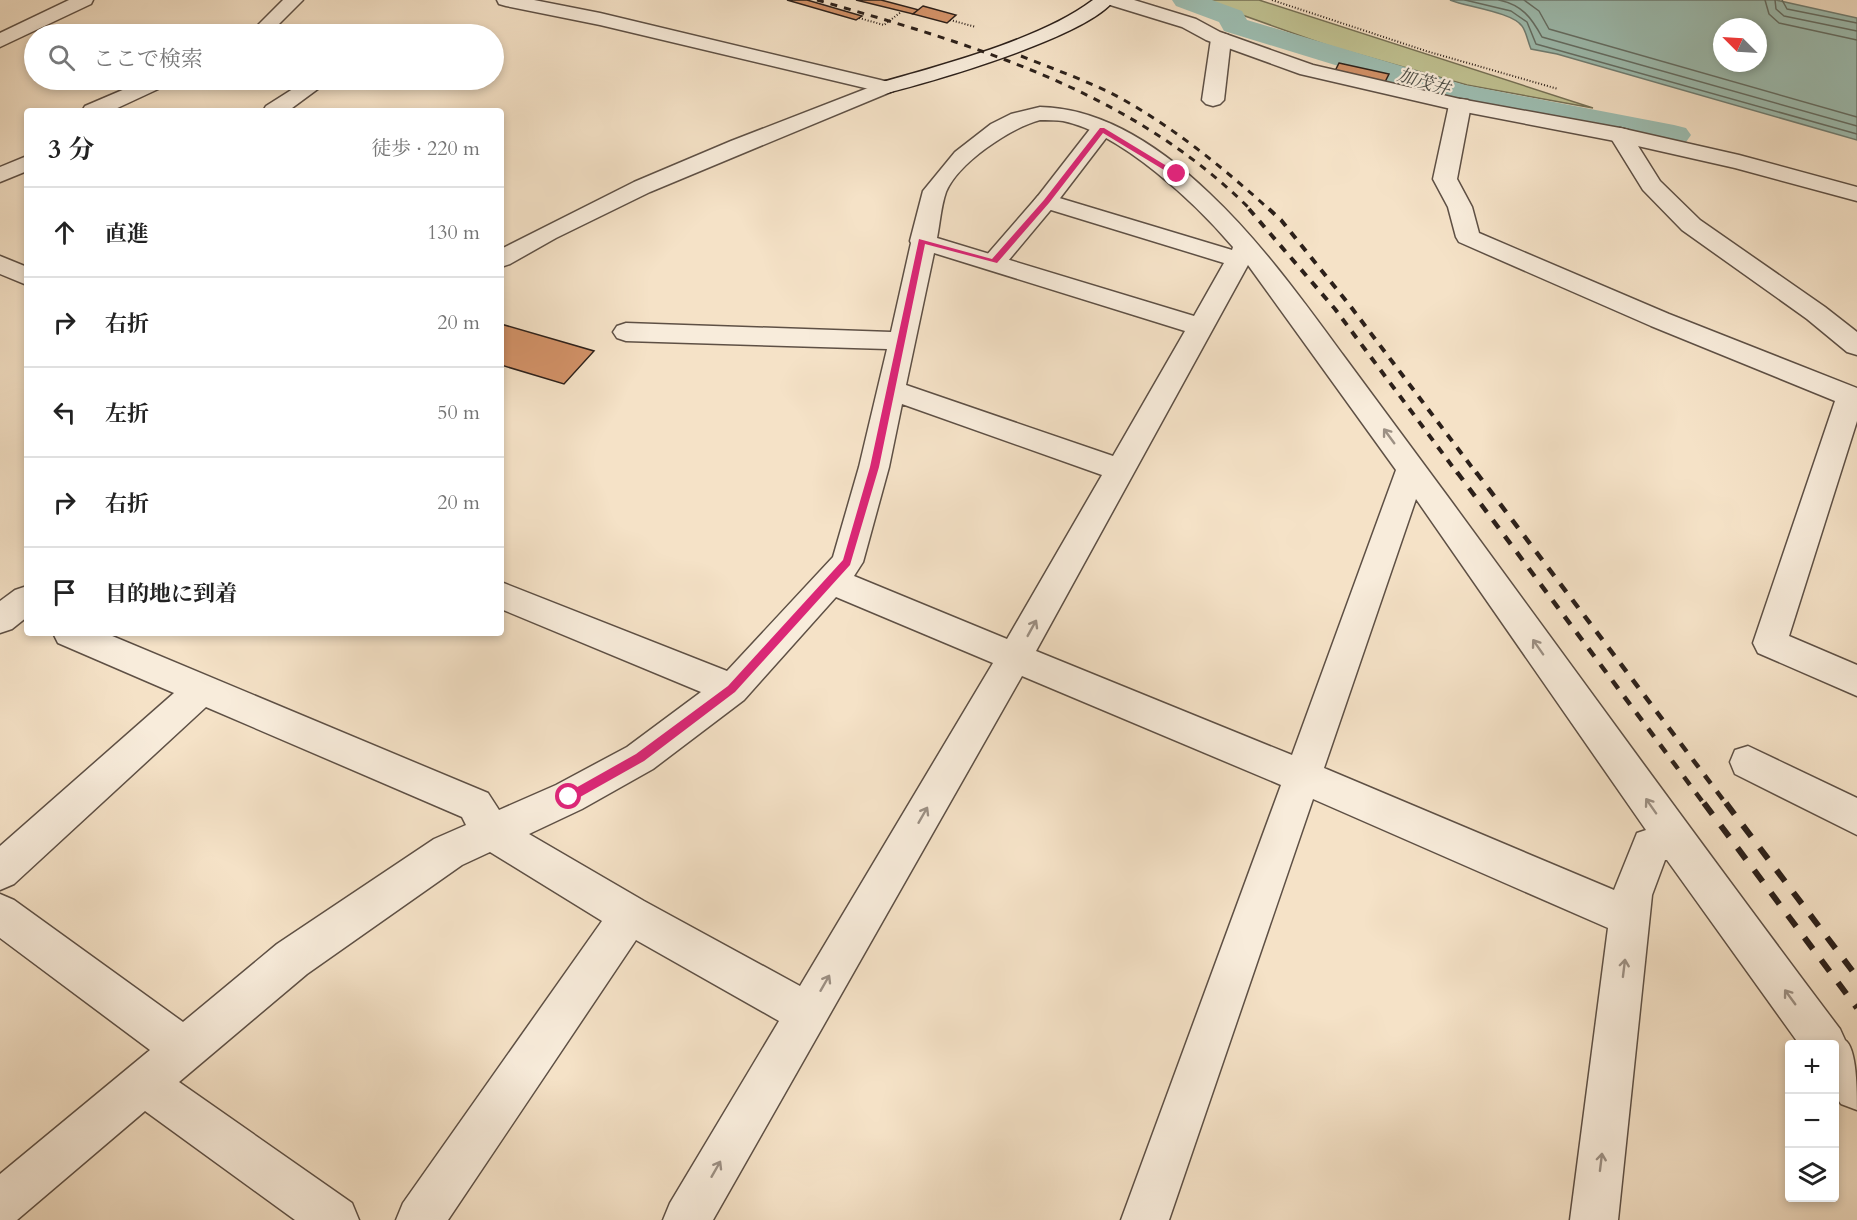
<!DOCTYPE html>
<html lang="ja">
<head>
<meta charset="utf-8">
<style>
  body { margin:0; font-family:Cardo,"Noto Serif JP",serif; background:#f6f6f6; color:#222 }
  .controls { position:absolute; right:18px; bottom:18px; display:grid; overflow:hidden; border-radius:6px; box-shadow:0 3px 9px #0003 }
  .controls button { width:54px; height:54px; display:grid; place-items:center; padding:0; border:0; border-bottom:2px solid #e0e0e0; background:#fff; color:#222; font:30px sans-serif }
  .compass { position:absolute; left:1713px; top:18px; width:54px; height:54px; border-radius:50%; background:#fff; box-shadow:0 3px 9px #0003; rotate:294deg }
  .stop { position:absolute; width:18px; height:18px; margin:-14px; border:4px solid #db2777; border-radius:50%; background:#fff }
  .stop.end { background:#db2777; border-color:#fff; box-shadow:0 2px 6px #0008 }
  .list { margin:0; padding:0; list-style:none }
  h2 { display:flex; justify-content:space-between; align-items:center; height:78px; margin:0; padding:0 24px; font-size:26px }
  h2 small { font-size:20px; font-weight:400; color:#767676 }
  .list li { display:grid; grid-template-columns:39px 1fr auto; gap:18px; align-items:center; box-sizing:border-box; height:90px; padding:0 24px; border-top:2px solid #e0e0e0 }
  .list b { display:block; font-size:22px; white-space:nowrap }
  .list em { font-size:20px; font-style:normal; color:#767676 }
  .icon { flex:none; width:33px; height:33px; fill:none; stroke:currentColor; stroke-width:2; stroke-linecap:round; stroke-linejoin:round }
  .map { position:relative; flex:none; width:1857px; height:1220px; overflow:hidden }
  .search { position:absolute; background:#fff; box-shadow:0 3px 9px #0003; left:24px; top:24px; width:480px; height:66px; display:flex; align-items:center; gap:15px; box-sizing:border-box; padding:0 21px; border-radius:33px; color:#767676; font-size:22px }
  .panel { position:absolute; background:#fff; box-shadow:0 3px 9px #0003; left:24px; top:108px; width:480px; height:528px; border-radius:6px }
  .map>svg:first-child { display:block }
  .green { fill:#c0c292; stroke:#767156; stroke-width:1.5 }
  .water { fill:#9dbeb2; stroke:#707f75; stroke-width:1.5; fill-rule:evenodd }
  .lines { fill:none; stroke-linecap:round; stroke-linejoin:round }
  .shore { stroke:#646f66; stroke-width:1.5 }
  .canal { fill:#9dbeb2; fill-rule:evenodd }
  .building { fill:#d39268; stroke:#2c201a; stroke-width:1.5 }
  .pedestrian-casing { stroke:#5e5045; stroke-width:3 }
  .minor-casing { stroke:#5e5045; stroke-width:3 }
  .tertiary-casing { stroke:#5e5045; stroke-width:3 }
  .secondary-casing { stroke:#2c201a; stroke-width:3 }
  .path { stroke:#2c201a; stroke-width:2; stroke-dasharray:1 2; stroke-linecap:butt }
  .pedestrian { fill:#f8ecdb; fill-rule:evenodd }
  .minor { fill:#f8ecdb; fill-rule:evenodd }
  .tertiary { fill:#f8ecdb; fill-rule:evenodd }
  .secondary { fill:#f8ecdb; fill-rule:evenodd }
  .rail-far3 { stroke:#2c201a; stroke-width:3; stroke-dasharray:7 7; stroke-linecap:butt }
  .rail-far2 { stroke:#2c201a; stroke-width:4; stroke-dasharray:8 8; stroke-linecap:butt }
  .rail-far1 { stroke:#2c201a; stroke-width:4.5; stroke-dasharray:10 10; stroke-linecap:butt }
  .rail { stroke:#2c201a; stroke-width:6; stroke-dasharray:14 14; stroke-linecap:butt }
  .oneway { stroke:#9c9084 }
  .route { fill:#db2777 }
  .labels { text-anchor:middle; stroke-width:4.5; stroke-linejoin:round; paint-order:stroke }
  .far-water-label { font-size:18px; font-style:italic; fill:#4e4f48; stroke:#f8ecdb }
</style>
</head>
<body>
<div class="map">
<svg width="1857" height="1220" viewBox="0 0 1857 1220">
  <rect width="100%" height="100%" fill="#f5e2c7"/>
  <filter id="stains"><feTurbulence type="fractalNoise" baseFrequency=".00333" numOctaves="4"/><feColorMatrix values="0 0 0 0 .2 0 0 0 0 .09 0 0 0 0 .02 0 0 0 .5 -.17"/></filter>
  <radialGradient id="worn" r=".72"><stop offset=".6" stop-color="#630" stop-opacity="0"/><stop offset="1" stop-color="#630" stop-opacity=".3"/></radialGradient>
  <path class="green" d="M1200 0H1259L1593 108 1467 85 1332 47Z"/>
  <path class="water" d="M1450 0H1776L1857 18V140L1557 54 1531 49C1528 42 1526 31 1522 26 1512 12 1467 7 1450 0ZM1722 27H1758V63H1722Z"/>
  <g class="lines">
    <g class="shore">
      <path d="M1465 0 1511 11 1527 22 1536 44 1857 134"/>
      <path d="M1499 0C1522 5 1531 17 1542 37L1857 126"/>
      <path d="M1524 0 1539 11 1549 29 1857 117"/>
      <path d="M1765 0 1769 14 1779 23 1857 40"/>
      <path d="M1775 0 1776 9 1784 16 1857 31"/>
      <path d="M1782 0 1787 9 1857 23"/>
    </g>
    <path class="canal" d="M1172 0H1212L1242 11 1247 20 1465 85 1674 125 1686 128 1691 135 1686 142 1674 145 1449 100 1224 31 1219 22 1176 6Z"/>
  </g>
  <g class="building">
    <path d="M787 0H807L862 16 856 20Z"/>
    <path d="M856 0H881L919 10 913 14Z"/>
    <path d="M923 6 956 15 947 23 913 14Z"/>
    <path d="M1339 63 1389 74 1385 82 1335 71Z"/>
    <path d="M501 324 594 351 564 384 501 365Z"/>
  </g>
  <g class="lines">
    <defs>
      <path id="pedestrian" d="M1102 122 1110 124 1113 129 1054 206 1003 267 994 270 985 267 982 262 985 257 1038 196 1094 124Z"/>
      <g id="minor">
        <path d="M69 0H93L91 4 0 47V33Z"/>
        <path d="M283 0H303L269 34H249Z"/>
        <path d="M497 0H534L600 13 893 83 896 87 893 91 886 93 600 25 506 6 499 4Z"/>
        <path d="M1221 33 1228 35 1231 39 1224 100 1220 104 1213 106 1206 104 1202 100 1211 39 1214 35Z"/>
        <path d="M146 80H172L169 84 111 111H82L85 106Z"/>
        <path d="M307 80H330L288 111H263L266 106Z"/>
        <path d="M1460 99 1468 100 1471 105 1457 179 1472 207 1479 233 1669 314 1857 388V421L1789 636 1857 665V696L1758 653 1753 643 1835 401 1651 326 1459 242 1456 237 1448 207 1433 179 1449 105 1452 100Z"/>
        <path d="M1040 107C1104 108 1164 150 1209 193 1260 241 1301 298 1343 355 1379 404 1415 452 1451 501 1580 677 1708 854 1840 1029L1845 1040C1857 1048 1857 1092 1857 1110L1841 1104 1834 1094V1044H1799L1667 860H1665L1652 895 1618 1220H1570L1608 928 1313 799 1169 1220H1121L1281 785 1022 676 713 1220H663L670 1203 779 1021 636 940 448 1220H396L403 1203 602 921 490 852 462 865 307 974 179 1082 352 1203 359 1220H295L145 1111 17 1220H0V1174L150 1050 0 938V894L14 900 183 1022 277 944 434 839 466 825 462 817 206 707 14 884 0 890V846L174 693 58 643 53 633H105L488 793 499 810 556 785 627 747 701 692 501 609V582L727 671 833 557 859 467 887 349 626 341 617 338 613 332 617 326 626 323 891 332 911 243 910 241 923 191 955 152 991 124 1011 114ZM1040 120C1047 120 1056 120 1063 121 1121 133 1196 203 1233 247L1232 250 1046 194 1038 196 1034 201 1038 206 1224 263 1194 316 937 238C940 223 941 206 946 192 958 163 1010 128 1040 120ZM934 253 1185 331 1113 456 906 385ZM1248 265 1396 470 1292 755 1036 651ZM902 404 1102 475 1007 639 854 576 863 562 889 467ZM1416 499 1646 830 1637 833 1614 890 1324 768ZM836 597 993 663 800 986 644 901 529 834 582 809 653 769 744 700Z"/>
        <path d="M1620 128 1628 130 1660 181 1700 220 1825 307 1857 332V355L1847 352 1807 319 1682 230 1643 190 1609 135 1612 130Z"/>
        <path d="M27 156V171L0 182V167Z"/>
        <path d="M0 256 27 267V285L0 274Z"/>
        <path d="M1748 746 1857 798V835L1735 774 1730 762 1735 750Z"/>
      </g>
      <g id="tertiary">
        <path d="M1105 0H1134L1196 19 1220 32 1313 65 1460 99 1620 128 1739 155 1857 187V201L1735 168 1620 142 1460 111 1300 74 1206 40 1182 27 1107 4Z"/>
        <path d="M886 81 893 83 896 87 893 91 650 192 556 238 510 264 501 267V249L634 182 731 141Z"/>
        <path d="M27 586V617L12 629 0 633V601L15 590Z"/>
      </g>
      <path id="secondary" d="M1093 0H1114C1089 36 932 82 886 93L879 91 876 87 879 83C942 65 1042 39 1093 0Z"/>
    </defs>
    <use href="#pedestrian" class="pedestrian-casing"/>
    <use href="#minor" class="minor-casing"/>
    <use href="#tertiary" class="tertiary-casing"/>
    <use href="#secondary" class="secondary-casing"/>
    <g class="path">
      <path d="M1272 0 1426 51 1558 89"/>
      <path d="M859 18 884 25 901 12"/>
      <path d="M950 20 976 27"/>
    </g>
    <use href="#pedestrian" class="pedestrian"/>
    <use href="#minor" class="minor"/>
    <use href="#tertiary" class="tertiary"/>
    <use href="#secondary" class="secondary"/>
    <g class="rail-far3">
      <path d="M817 0C974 45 1132 91 1251 210"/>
      <path d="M1021 56C1051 68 1082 79 1111 93 1170 124 1221 166 1270 210"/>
    </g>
    <g class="rail-far2">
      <path d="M1249 209 1335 309 1458 474"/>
      <path d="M1269 209 1281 220 1351 307 1477 474"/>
    </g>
    <g class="rail-far1">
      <path d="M1457 472 1705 805"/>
      <path d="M1476 472 1727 805"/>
    </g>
    <g class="rail">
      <path d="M1704 803 1857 1008"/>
      <path d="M1726 803 1857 977"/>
    </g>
  </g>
  <defs><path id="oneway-shaft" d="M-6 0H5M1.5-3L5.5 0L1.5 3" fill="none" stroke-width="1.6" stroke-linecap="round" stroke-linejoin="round" transform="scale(1.5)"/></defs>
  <g class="oneway">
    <use href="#oneway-shaft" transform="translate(1389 436) rotate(-126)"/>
    <use href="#oneway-shaft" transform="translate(1032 628) rotate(-61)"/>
    <use href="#oneway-shaft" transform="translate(1538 647) rotate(-125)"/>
    <use href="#oneway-shaft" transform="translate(1651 806) rotate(-125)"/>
    <use href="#oneway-shaft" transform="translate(923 815) rotate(-60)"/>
    <use href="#oneway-shaft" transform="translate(1624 968) rotate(-83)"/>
    <use href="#oneway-shaft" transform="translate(825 983) rotate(-60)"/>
    <use href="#oneway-shaft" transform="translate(1790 997) rotate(-126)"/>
    <use href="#oneway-shaft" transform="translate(1601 1162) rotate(-83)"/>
    <use href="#oneway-shaft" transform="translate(716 1169) rotate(-60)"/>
  </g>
  <path class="route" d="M1100 128H1104L1180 174 1174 176 1103 133 1049 203 997 263 925 244 879 467 850 565 735 692 644 761 573 801H565V794L636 754 728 686 843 560 870 467 919 239 992 259 1044 200Z"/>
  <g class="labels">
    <g class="far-water-label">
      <text transform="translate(1424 82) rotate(17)" y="6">加茂井</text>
    </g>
  </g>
  <rect width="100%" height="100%" filter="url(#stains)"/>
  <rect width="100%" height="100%" fill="url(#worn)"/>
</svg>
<div class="controls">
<button>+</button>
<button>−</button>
<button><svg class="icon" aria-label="layers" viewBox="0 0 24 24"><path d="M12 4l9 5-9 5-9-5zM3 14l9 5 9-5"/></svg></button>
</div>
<svg class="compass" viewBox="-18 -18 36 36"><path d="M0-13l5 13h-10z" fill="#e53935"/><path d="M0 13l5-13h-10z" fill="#767676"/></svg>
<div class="stop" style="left:569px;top:797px"></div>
<div class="stop end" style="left:1177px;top:174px"></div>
<div class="search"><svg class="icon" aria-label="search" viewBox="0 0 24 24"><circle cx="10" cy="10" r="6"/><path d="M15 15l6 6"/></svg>ここで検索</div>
<section class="panel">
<h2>3 分<small>徒歩 · 220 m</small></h2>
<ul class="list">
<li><svg class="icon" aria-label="ahead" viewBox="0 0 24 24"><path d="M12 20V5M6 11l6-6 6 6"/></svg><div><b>直進</b></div><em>130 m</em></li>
<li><svg class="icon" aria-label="right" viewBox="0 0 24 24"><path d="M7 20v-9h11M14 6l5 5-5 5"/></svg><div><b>右折</b></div><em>20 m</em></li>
<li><svg class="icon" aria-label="left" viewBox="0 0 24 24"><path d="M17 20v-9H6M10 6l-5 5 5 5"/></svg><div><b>左折</b></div><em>50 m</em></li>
<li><svg class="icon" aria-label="right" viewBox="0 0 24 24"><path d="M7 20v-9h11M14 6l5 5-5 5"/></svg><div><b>右折</b></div><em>20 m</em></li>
<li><svg class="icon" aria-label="arrive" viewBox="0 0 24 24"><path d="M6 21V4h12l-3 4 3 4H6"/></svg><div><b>目的地に到着</b></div></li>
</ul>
</section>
</div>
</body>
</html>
